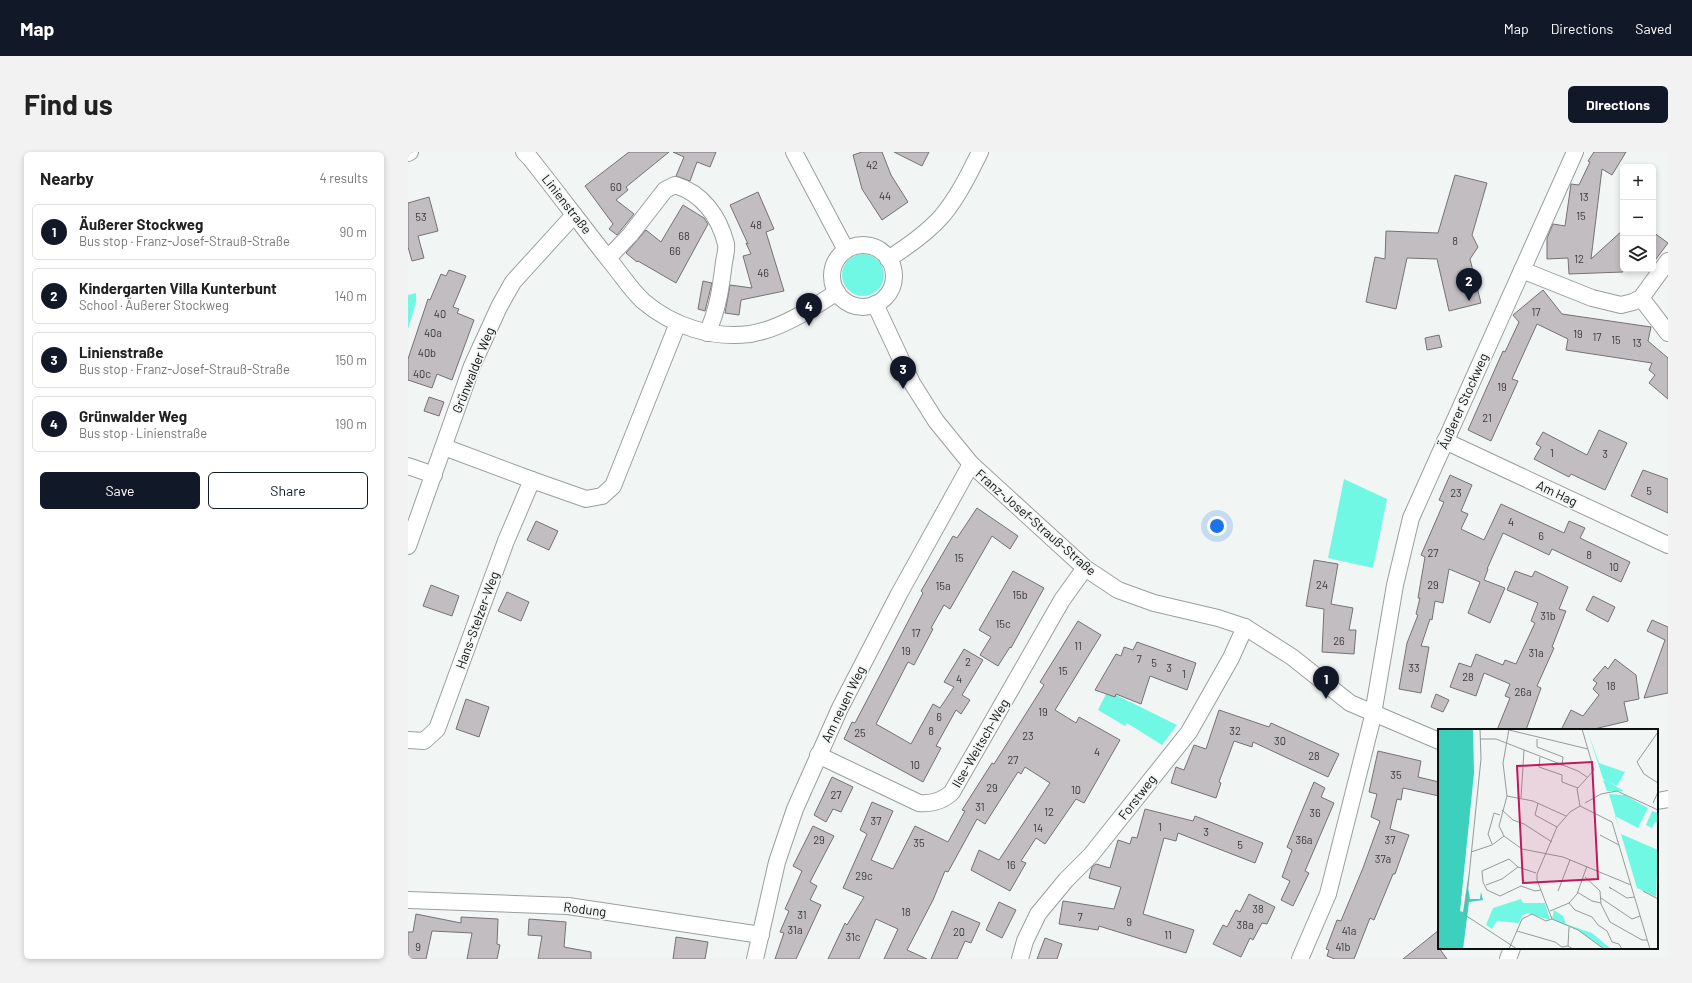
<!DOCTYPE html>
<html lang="en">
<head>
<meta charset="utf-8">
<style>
  body { margin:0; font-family:Barlow,sans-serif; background:#f2f2f2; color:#222 }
  .controls { position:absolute; right:12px; top:12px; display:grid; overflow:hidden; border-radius:6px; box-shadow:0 2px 6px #0003 }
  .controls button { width:36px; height:36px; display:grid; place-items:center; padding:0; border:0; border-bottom:1px solid #e0e0e0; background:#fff; color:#222; font:20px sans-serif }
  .you { position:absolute; left:809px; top:374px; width:14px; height:14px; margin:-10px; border:3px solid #fff; border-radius:50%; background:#1a73e8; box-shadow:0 0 0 6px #1a73e833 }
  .badge { display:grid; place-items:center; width:26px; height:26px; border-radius:50%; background:#111827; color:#fff; font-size:13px; font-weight:700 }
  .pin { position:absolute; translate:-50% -33px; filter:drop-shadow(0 1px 2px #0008) }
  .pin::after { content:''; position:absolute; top:21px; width:14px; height:12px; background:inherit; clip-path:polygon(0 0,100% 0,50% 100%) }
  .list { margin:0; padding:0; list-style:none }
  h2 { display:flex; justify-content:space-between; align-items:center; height:52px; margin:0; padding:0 16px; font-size:17px }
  h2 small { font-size:13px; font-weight:400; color:#767676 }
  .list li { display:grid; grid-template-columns:26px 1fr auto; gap:12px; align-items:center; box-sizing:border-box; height:56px; margin:0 8px 8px; padding:0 8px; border:1px solid #e0e0e0; border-radius:6px }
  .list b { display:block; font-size:15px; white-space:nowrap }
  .list p { margin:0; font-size:13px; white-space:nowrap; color:#767676 }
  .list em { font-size:13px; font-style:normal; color:#767676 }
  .actions { display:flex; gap:8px; padding:12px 16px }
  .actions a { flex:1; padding:9px 0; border:1px solid #111827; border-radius:6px; text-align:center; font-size:14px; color:#111827 }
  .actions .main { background:#111827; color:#fff }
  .icon { flex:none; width:22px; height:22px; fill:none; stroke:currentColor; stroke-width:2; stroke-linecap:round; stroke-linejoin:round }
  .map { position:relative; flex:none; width:1260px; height:807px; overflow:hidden; border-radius:6px }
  header { display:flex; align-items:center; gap:24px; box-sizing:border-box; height:56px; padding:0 20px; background:#111827; color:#fff }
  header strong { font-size:19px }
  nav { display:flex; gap:22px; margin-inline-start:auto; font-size:14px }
  .intro { display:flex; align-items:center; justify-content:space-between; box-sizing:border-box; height:96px; padding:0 24px }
  h1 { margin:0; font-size:28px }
  .button { padding:10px 18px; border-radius:6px; background:#111827; color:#fff; font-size:14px; font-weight:700 }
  main { display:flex; gap:24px; padding:0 24px }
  aside { flex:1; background:#fff; border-radius:6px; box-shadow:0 2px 6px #0003 }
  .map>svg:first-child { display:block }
  .green { fill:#71f8e4 }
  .building { fill:#c1bdc0; stroke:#757174 }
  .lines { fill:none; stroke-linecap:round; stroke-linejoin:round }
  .minor-casing { stroke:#9a9f9e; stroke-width:18 }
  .minor { stroke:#fff; stroke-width:16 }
  .labels { text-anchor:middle; stroke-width:3.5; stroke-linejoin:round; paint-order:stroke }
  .number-label { font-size:11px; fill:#3b3a3b }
  .street-label { font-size:13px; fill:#0e0f0f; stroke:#f1f6f5 }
  .inset-road { fill:none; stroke:#969a99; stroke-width:1 }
  .view { fill:#c2185b; fill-opacity:0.15; stroke:#c2185b; stroke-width:2 }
  .inset-edge { fill:none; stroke:#0e0f0f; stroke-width:2 }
</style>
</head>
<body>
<header>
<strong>Map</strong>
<nav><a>Map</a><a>Directions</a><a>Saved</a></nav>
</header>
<div class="intro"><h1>Find us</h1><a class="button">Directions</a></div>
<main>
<aside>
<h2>Nearby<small>4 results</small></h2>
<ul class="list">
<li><span class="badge">1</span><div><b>Äußerer Stockweg</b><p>Bus stop · Franz-Josef-Strauß-Straße</p></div><em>90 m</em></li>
<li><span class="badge">2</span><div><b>Kindergarten Villa Kunterbunt</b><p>School · Äußerer Stockweg</p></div><em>140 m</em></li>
<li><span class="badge">3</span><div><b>Linienstraße</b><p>Bus stop · Franz-Josef-Strauß-Straße</p></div><em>150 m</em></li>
<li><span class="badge">4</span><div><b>Grünwalder Weg</b><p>Bus stop · Linienstraße</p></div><em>190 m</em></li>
</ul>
<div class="actions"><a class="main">Save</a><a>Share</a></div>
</aside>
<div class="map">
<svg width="1260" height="807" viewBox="0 0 1260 807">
  <rect width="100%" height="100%" fill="#f1f6f5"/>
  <g class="green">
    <circle cx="455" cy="123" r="21"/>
    <path d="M8 141V150L0 177V143Z"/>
    <path d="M936 327 979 347 965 416 920 406Z"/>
    <path d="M698 542 707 545 708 543 769 573 754 593 719 571 717 574 690 558Z"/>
  </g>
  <g class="building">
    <path d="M221 0H261L218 35 220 38 208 48 226 62 209 83 201 77 205 72 177 34Z"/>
    <path d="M265 0H308L302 15 289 10 282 29 268 24 276 5Z"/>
    <path d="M454 0H474L483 23 500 50 474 68 454 37 445 3Z"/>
    <path d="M486 0H521L514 14Z"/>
    <path d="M1186 0H1218L1204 23 1194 17 1183 107 1215 78V120L1161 122 1160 106 1139 107V86L1145 72 1157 74 1163 32 1171 33 1182 10 1180 9Z"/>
    <path d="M1047 23 1079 31 1064 83 1070 95 1062 107 1073 151 1041 159 1029 107 999 106 988 157 958 150 967 105 977 107 978 79 1030 81Z"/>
    <path d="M350 40 366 77 358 80 376 139 333 148 331 163 317 161 322 133 344 136 335 104 343 102 338 91 340 92 322 53Z"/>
    <path d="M21 45 30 79 10 84 16 106 4 109 0 95V51Z"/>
    <path d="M275 53 296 66 300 72 268 131 230 109 229 110 218 101 238 78 253 90Z"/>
    <path d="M1245 80 1260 91 1245 111Z"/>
    <path d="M41 118 58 124 45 155 51 157 49 161 66 168 44 228 29 222 24 236 0 228V207L20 147 22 148 33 122 38 124Z"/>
    <path d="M295 129 304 131 297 159 290 157Z"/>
    <path d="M1135 138 1154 162 1243 175 1240 189 1260 206V247L1241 231 1247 223 1241 218 1244 211 1158 198 1160 187 1129 172 1104 227 1110 229 1083 289 1060 278 1095 199 1097 200 1111 170 1105 163Z"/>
    <path d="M1031 183 1034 195 1019 198 1017 186Z"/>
    <path d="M21 245 36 250 31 264 16 259Z"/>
    <path d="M1191 278 1219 291 1197 338 1163 322 1161 325 1126 307 1133 295 1128 292 1135 280 1179 303Z"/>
    <path d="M1235 318 1260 327V361L1223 344Z"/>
    <path d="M1042 323 1064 333 1053 359 1060 362 1053 377 1076 388 1093 352 1156 381 1161 369 1177 376 1172 386 1222 410 1213 430 1144 397 1141 403 1095 381 1079 417H1080L1076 428 1097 436 1082 471 1060 461 1072 430 1041 417 1035 451 1027 449 1024 468 1022 467 1013 494 1021 495 1013 541 991 537 999 491 1010 463 1008 462 1012 446H1010L1017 405 1013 403 1036 350 1031 348Z"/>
    <path d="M569 356 610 384 602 397 584 384 542 457 536 453 523 476 525 477 506 513 500 510 468 572 503 592 525 552 532 556 546 535 536 530 556 497 575 508 554 543 562 548 553 562 548 558 528 594 533 596 515 630 436 587 444 570 447 571 515 441 513 439 545 384 549 386Z"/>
    <path d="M128 369 150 379 141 398 119 388Z"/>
    <path d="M906 408 930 412 923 452 945 456 941 478H948L946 502 914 500 916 457 898 454Z"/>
    <path d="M605 419 636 436 603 496 602 495 590 514 572 503 583 485 571 478Z"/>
    <path d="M1107 419 1124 425 1127 419 1160 435 1151 457 1158 459 1144 495 1146 496 1129 534 1133 536 1118 578H1089L1102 546 1097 544 1102 532 1076 521 1068 544 1042 535 1051 511 1063 515 1068 502 1095 513 1097 508 1108 512 1127 471 1123 469 1130 451 1099 438Z"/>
    <path d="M23 433 51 444 44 464 15 454Z"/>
    <path d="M99 440 121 450 113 469 90 459Z"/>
    <path d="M1185 444 1207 455 1200 470 1178 458Z"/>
    <path d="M1244 468 1260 475V541L1236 546 1257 488 1239 479Z"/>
    <path d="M670 469 693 483 647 558 668 571 671 565 712 588 676 651 668 647 637 692 628 686 613 709 618 711 602 739 563 718 571 698 591 708 642 631 617 615 613 622 610 620 577 672 569 667 540 720 537 719 525 748 499 798 519 807H476L490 777 468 767 451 807H420L437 771 439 773 456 745 435 736 459 682 452 678 464 650 485 659 463 708 485 717 507 674 540 690 557 659 554 658 584 611 586 612 636 533 632 530Z"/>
    <path d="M729 490 788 511 779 538 742 524 733 552 708 542 707 545 687 538 708 502 713 504 716 495 725 498Z"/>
    <path d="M1207 507 1228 523 1231 547 1216 550 1220 569 1182 578H1153L1163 558 1175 564 1191 543 1185 537 1189 531 1185 528 1197 514 1200 517Z"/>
    <path d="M1028 542 1041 548 1035 560 1023 555Z"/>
    <path d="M58 547 81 555 71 585 48 577Z"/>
    <path d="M811 558 861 575 863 571 931 602 920 625 845 590 844 595 826 589 811 630 813 631 808 646 763 631 768 615 776 618 786 593 798 597Z"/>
    <path d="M970 599 1013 609 1010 625 1031 630V644L995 636 993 648 989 647 982 677 1001 683 987 722H985L966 768 962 766 946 807H927L919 804 921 798 918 797 929 768 933 769 935 764 955 716 972 669 963 665 969 642 961 640Z"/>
    <path d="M424 625 445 635 433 660 425 657 418 670 406 663Z"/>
    <path d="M906 630 917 636 913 645 926 651 897 719 901 721 885 754 873 748 882 729 874 725 884 698 879 695Z"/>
    <path d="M737 657 785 669 787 664 855 691 847 711 770 681 768 689 756 686 735 762 786 778 778 801 691 774 690 778 651 772 655 749 706 757 713 735 681 726 684 715 688 712 702 716 710 688 722 692 724 685 729 686Z"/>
    <path d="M405 674 426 684 402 730 409 734 402 748 413 753 388 807H367L376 781 372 780 381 759 377 757 394 719 385 714Z"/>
    <path d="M841 742 867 755 859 772 854 771 845 788 842 786 833 805 805 792 815 773 819 775 828 758 832 760Z"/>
    <path d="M591 750 608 758 594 786 578 778Z"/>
    <path d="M544 759 572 771 563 791 557 789 549 807H523Z"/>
    <path d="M8 762 53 771V765L90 767 89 792 92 793 89 807H59L64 781 24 779 18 807H0V780H5Z"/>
    <path d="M121 767 158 770 156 795 183 800V807H130L134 784 120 783Z"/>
    <path d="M1031 778V796L1039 807H995Z"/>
    <path d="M268 785 300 790 297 807H265Z"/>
    <path d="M637 786 654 792 649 807H629Z"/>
  </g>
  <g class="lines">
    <defs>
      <g id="minor">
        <path d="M116 0 122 6C149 40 175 75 202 109 213 122 223 138 235 149 264 174 304 187 342 182 373 177 403 157 429 140"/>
        <path d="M386 0 438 98"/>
        <path d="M0 1 2 0"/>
        <circle cx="455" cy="124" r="31"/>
        <path d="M200 106 222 83 257 38 267 33C294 41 311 64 318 92 319 97 317 104 316 110 313 134 310 158 299 181"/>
        <path d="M480 107C499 95 519 81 534 64 550 45 561 22 572 0"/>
        <path d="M1114 118 1184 146 1213 153 1225 150 1233 146 1260 109"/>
        <path d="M1233 146 1260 181"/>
        <path d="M467 152 504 231 528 269 563 312 677 416 710 438 746 451 810 466 837 475 884 505 942 551 1031 589"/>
        <path d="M1037 289 1260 393"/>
        <path d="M36 295 124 328"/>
        <path d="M0 314 26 323"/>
        <path d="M0 394 64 214 91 155 105 130 166 63"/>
        <path d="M0 588 16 589 29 577 98 389 124 328 178 347 194 344 205 334 270 171"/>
        <path d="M410 603 511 651C524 652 535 649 544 640L654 448 677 416"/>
        <path d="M1249 649 1260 647"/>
        <path d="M0 748 160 754 353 783"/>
        <path d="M347 807 369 710 387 657 432 556 491 442 563 312"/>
        <path d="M612 807 617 789 630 762 658 728 683 703 781 580 823 506 837 475"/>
        <path d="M892 807 920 742 964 568 987 433 1003 366 1167 0"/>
        <path d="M1100 807 1104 796"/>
      </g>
    </defs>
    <use href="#minor" class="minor-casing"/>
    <use href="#minor" class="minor"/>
  </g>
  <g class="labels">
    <g class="number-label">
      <text x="464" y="17">42</text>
      <text x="208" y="39">60</text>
      <text x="477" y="48">44</text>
      <text x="1176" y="49">13</text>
      <text x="1173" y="68">15</text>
      <text x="13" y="69">53</text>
      <text x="348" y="77">48</text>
      <text x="276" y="88">68</text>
      <text x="1047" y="93">8</text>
      <text x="267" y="103">66</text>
      <text x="1171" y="111">12</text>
      <text x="355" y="125">46</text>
      <text x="1128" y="164">17</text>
      <text x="32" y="166">40</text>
      <text x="25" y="185">40a</text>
      <text x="1170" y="186">19</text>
      <text x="1189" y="189">17</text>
      <text x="1208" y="192">15</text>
      <text x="1229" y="195">13</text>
      <text x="19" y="205">40b</text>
      <text x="14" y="226">40c</text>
      <text x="1094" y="239">19</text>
      <text x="1079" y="270">21</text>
      <text x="1144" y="305">1</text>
      <text x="1197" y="306">3</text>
      <text x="1241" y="343">5</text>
      <text x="1048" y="345">23</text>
      <text x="1103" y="374">4</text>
      <text x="1133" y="388">6</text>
      <text x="1025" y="405">27</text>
      <text x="1181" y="407">8</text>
      <text x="551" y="410">15</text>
      <text x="1206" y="419">10</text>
      <text x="914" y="437">24</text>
      <text x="1025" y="437">29</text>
      <text x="535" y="438">15a</text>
      <text x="612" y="447">15b</text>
      <text x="1140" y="468">31b</text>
      <text x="595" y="476">15c</text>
      <text x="508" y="485">17</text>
      <text x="931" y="493">26</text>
      <text x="670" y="498">11</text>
      <text x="498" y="503">19</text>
      <text x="1128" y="505">31a</text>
      <text x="731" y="511">7</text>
      <text x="560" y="514">2</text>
      <text x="746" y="515">5</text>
      <text x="761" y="520">3</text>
      <text x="1006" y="520">33</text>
      <text x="655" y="523">15</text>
      <text x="776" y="526">1</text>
      <text x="1060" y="529">28</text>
      <text x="551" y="531">4</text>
      <text x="1203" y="538">18</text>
      <text x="1115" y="544">26a</text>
      <text x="635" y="564">19</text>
      <text x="531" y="569">6</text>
      <text x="523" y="583">8</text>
      <text x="827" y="583">32</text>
      <text x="452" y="585">25</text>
      <text x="620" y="588">23</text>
      <text x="872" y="593">30</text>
      <text x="689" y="604">4</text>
      <text x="906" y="608">28</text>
      <text x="605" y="612">27</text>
      <text x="507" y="617">10</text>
      <text x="988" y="627">35</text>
      <text x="584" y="640">29</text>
      <text x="668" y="642">10</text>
      <text x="428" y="647">27</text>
      <text x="572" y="659">31</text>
      <text x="641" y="664">12</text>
      <text x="907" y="665">36</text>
      <text x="468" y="673">37</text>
      <text x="752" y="679">1</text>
      <text x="630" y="680">14</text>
      <text x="798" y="684">3</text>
      <text x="411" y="692">29</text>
      <text x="896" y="692">36a</text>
      <text x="982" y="692">37</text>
      <text x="511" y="695">35</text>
      <text x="832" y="697">5</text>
      <text x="975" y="711">37a</text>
      <text x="603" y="717">16</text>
      <text x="456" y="728">29c</text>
      <text x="850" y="761">38</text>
      <text x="498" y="764">18</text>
      <text x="394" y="767">31</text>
      <text x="672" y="769">7</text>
      <text x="721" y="774">9</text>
      <text x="837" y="777">38a</text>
      <text x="387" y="782">31a</text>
      <text x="941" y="783">41a</text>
      <text x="551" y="784">20</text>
      <text x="760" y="787">11</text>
      <text x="445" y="789">31c</text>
      <text x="10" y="799">9</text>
      <text x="935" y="799">41b</text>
    </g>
    <g class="street-label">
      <text transform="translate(159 52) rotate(52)" y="5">Linienstraße</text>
      <text transform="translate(65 218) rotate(-68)" y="5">Grünwalder Weg</text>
      <text transform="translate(1055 249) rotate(-66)" y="5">Äußerer Stockweg</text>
      <text transform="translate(1149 341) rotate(25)" y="5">Am Hag</text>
      <text transform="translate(628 370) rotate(41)" y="5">Franz-Josef-Strauß-Straße</text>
      <text transform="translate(69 468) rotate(-70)" y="5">Hans-Stelzer-Weg</text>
      <text transform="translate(435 552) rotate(-64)" y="5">Am neuen Weg</text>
      <text transform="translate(572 591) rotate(-60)" y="5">Ilse-Weitsch-Weg</text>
      <text transform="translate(729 645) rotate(-52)" y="5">Forstweg</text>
      <text transform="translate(177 757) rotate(7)" y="5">Rodung</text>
    </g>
  </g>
  <g transform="translate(1030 577)">
    <rect width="220" height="220" fill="#f1f6f5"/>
    <path d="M149 0 161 34 187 43 179 57 165 50ZM165 51 169 52 186 62H169ZM171 65 187 66 210 79 200 99 177 87 183 105 220 121 218 168 199 159ZM214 82 220 84V94L217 93 214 99 208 96ZM83 170 85 174H107L112 191 89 184 84 187 81 194 59 192 54 200 48 196 55 179ZM116 181 125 187 128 195 154 204 173 220H166L140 201 114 190Z" fill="#71f8e4"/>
    <path d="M0 0H35L36 44 22 182 25 183 31 143 30 159 32 170H42L43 163 45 171 31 173 25 220H0Z" fill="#3cd0bd"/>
    <path class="inset-road" d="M42 0 43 30 27 186 79 220M71 0 65 34 69 67 61 97 66 107 84 120 125 128 193 156M71 1 150 20M220 3 199 33 206 45 220 54M42 10H58L140 42 149 48M99 10V18L125 28 124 37M102 28 101 38 124 46V53L140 59M69 67 95 72 128 87M83 69 86 21M100 74 97 86 119 98M147 74 163 65 179 62 220 81M215 74 220 63M142 77 132 83 119 98 99 145V151L114 190 140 201 166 220M142 77 174 93 212 220M142 77 139 60 156 41 144 0M64 81 75 91 86 95 114 113M162 106 181 116M54 115 50 105 53 95 56 84 62 86M33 123 54 116 66 107M80 138 71 130 44 142 45 153 49 161 62 167 83 157 97 162 103 161M147 148 162 162 163 175 172 193 204 211H209M48 156 64 150 80 138 98 144M173 160 171 158 189 169 196 168M120 162 132 131M205 162 220 170M139 163 154 172 163 174M163 169 194 190 202 187M131 174 137 181 154 188 160 196 169 202 174 213 181 215 184 220M112 182 131 174 139 165 149 137M131 198 130 217 135 220M79 202 117 213 124 218 130 217M71 220 84 190 94 185 108 192 114 190"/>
    <path class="view" d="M154 33 160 150 85 154 79 37Z"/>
    <rect width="220" height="220" class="inset-edge"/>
  </g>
</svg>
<div class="controls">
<button>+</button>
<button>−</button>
<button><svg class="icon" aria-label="layers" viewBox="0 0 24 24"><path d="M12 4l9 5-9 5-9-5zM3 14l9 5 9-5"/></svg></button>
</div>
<div class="you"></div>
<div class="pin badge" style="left:918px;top:547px">1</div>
<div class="pin badge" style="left:1061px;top:149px">2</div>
<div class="pin badge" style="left:495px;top:237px">3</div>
<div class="pin badge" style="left:401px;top:174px">4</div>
</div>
</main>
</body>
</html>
